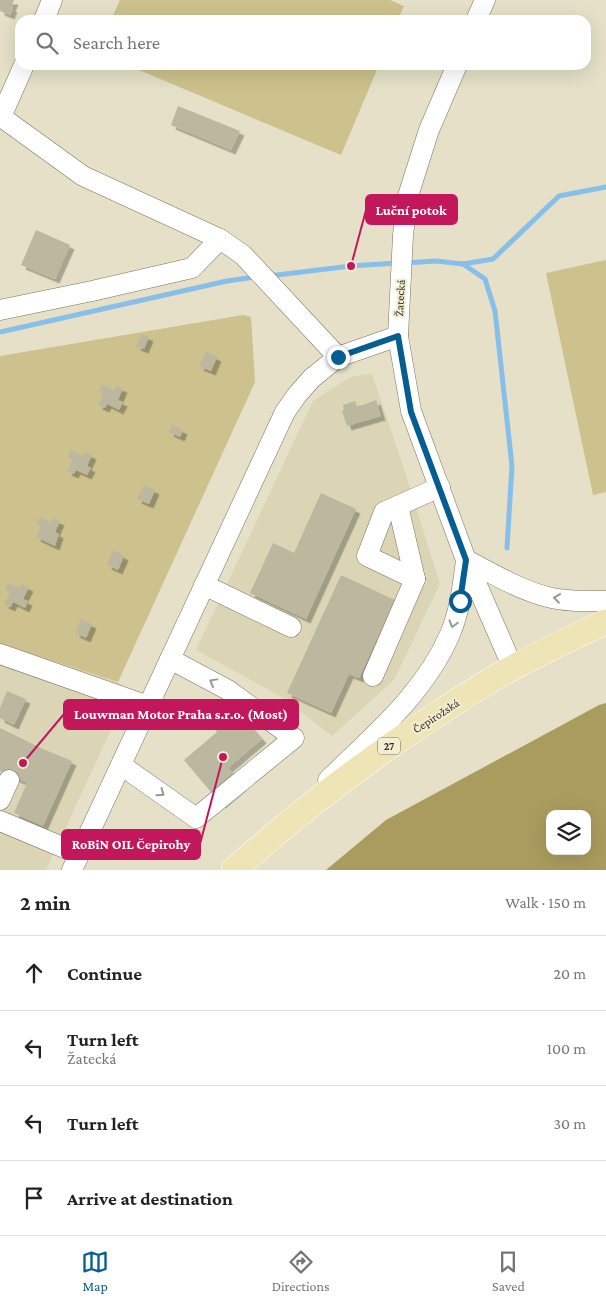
<!DOCTYPE html>
<html lang="en">
<head>
<meta charset="utf-8">
<style>
  body { margin:0; font-family:"Crimson Pro",serif; background:#f2f2f2; color:#222 }
  .controls { position:absolute; right:15px; bottom:15px; display:grid; overflow:hidden; border-radius:10px; box-shadow:0 5px 20px #0002 }
  .controls button { width:45px; height:45px; display:grid; place-items:center; padding:0; border:0; border-bottom:1px solid #e0e0e0; background:#fff; color:#222; font:25px sans-serif }
  .stop { position:absolute; width:15px; height:15px; margin:-11px; border:4px solid #055e8f; border-radius:50%; background:#fff }
  .stop.end { background:#055e8f; border-color:#fff; box-shadow:0 1px 5px #0008 }
  .list { margin:0; padding:0; list-style:none }
  h2 { display:flex; justify-content:space-between; align-items:center; height:65px; margin:0; padding:0 20px; font-size:21px }
  h2 small { font-size:16px; font-weight:400; color:#767676 }
  .list li { display:grid; grid-template-columns:32px 1fr auto; gap:15px; align-items:center; box-sizing:border-box; height:75px; padding:0 20px; border-top:1px solid #e0e0e0 }
  .list b { display:block; font-size:19px; white-space:nowrap }
  .list p { margin:0; font-size:16px; white-space:nowrap; color:#767676 }
  .list em { font-size:16px; font-style:normal; color:#767676 }
  .icon { flex:none; width:28px; height:28px; fill:none; stroke:currentColor; stroke-width:2; stroke-linecap:round; stroke-linejoin:round }
  .map { position:relative; flex:none; width:606px; height:870px; overflow:hidden }
  .search { position:absolute; background:#fff; box-shadow:0 5px 20px #0002; left:15px; right:15px; top:15px; height:55px; display:flex; align-items:center; gap:12px; box-sizing:border-box; padding:0 18px; border-radius:15px; color:#767676; font-size:19px }
  .sheet { height:365px; background:#fff }
  nav { display:flex; justify-content:space-around; align-items:center; box-sizing:border-box; height:70px; border-top:1px solid #e0e0e0; background:#fff; font-size:14px; color:#767676 }
  nav a { display:grid; justify-items:center; gap:2px }
  nav .on { color:#055e8f }
  .map>svg:first-child { display:block }
  .built { fill:#dcd5b5 }
  .green { fill:#cdc28e }
  .forest { fill:#aa9c5e; fill-rule:evenodd }
  .lines { fill:none; stroke-linecap:round; stroke-linejoin:round }
  .stream { stroke:#87bfe9; stroke-width:5 }
  .building { fill:#bcb79f; filter:url(#shadow) }
  .minor-casing { stroke:#7a755e; stroke-width:21 }
  .major-casing { stroke:#fff; stroke-width:26 }
  .minor { stroke:#fff; stroke-width:20 }
  .major { stroke:#eee4b6; stroke-width:25 }
  .oneway { stroke:#999893 }
  .route { stroke:#055e8f; stroke-width:6 }
  .labels { text-anchor:middle; stroke-width:4; stroke-linejoin:round; paint-order:stroke }
  .shield { fill:#f3eed4; stroke:#6d6a5b; stroke-width:1 }
  .shield-label { font-size:11px; font-weight:bold; fill:#333127 }
  .street-label { font-size:12px; fill:#333127; stroke:#f3eed4 }
  .leader { fill:none; stroke:#c2185b; stroke-width:2 }
  .callout-dot { fill:#c2185b; stroke:#f3eed4; stroke-width:2 }
  .callout { fill:#c2185b; stroke:#c2185b; stroke-width:2 }
  .callout-label { font-size:14px; text-anchor:middle; font-weight:bold; fill:#fff }
</style>
</head>
<body>
<div class="map">
<svg width="606" height="870" viewBox="0 0 606 870">
  <defs>
    <filter id="shadow"><feDropShadow dx="4.5" dy="4.5" stdDeviation="0" flood-color="#0004"/></filter>
  </defs>
  <rect width="100%" height="100%" fill="#e5e0c7"/>
  <g class="built">
    <path d="M372 374 406 475 440 584 394 680 332 736 280 696 196 650 313 401 350 377Z"/>
    <path d="M0 644 118 682 129 691 46 870H0Z"/>
  </g>
  <g class="green">
    <path d="M120 0H390L404 6 398 20H111Z"/>
    <path d="M127 65H379L341 155Z"/>
    <path d="M606 260V492L593 495 546 273Z"/>
    <path d="M243 315 251 317 255 382 118 682 0 644V356Z"/>
  </g>
  <path class="forest" d="M606 703V870H326L386 820 599 705ZM550 814H587V851H550Z"/>
  <g class="lines">
    <g class="stream">
      <path d="M405 263 436 261 463 264 493 259 559 196 606 187"/>
      <path d="M463 264 485 279 495 311 512 466 507 548"/>
      <path d="M269 276 351 266 397 263"/>
      <path d="M0 332 227 281 255 277"/>
    </g>
  </g>
  <g class="building">
    <path d="M0 0H14L11 7 13 8 10 15 0 11Z"/>
    <path d="M178 106 240 131 231 150 171 125Z"/>
    <path d="M36 230 70 245 55 279 21 265Z"/>
    <path d="M142 334 149 337 144 349 136 346Z"/>
    <path d="M206 352 217 357 211 371 199 366Z"/>
    <path d="M102 384 114 390 116 386 123 388 118 400 123 402 119 410 107 404 105 408 98 405 103 393 99 392Z"/>
    <path d="M376 400 381 416 347 426 342 411 344 410 343 405 355 401 357 407Z"/>
    <path d="M172 425 183 430 180 437 169 432Z"/>
    <path d="M71 450 83 456 85 452 92 455 87 466 91 468 87 475 76 470 74 474 67 471 72 460 68 457Z"/>
    <path d="M144 485 155 490 149 504 137 499Z"/>
    <path d="M321 493 356 509 306 619 250 593 273 543 294 553Z"/>
    <path d="M40 517 51 522 53 518 60 521 55 532 59 534 55 546 36 537 41 526 36 523Z"/>
    <path d="M113 550 124 556 118 570 107 565Z"/>
    <path d="M341 575 395 600 359 678 349 674 331 713 287 693Z"/>
    <path d="M8 583 20 588 22 584 29 587 23 599 28 601 25 608 13 602 11 607 4 604 10 592 5 590Z"/>
    <path d="M81 619 92 624 86 638 75 633Z"/>
    <path d="M7 691 26 699 14 725 0 718V708Z"/>
    <path d="M227 698 262 739 228 768 242 786 221 804 184 760 217 732 205 717Z"/>
    <path d="M0 728 43 749 72 761 43 826 14 813 27 783 0 771Z"/>
  </g>
  <g class="lines">
    <defs>
      <g id="minor">
        <path d="M44 20 52 0"/>
        <path d="M476 20 485 0"/>
        <path d="M457 65 429 130 408 196 403 235 398 336 411 411 466 560 513 668"/>
        <path d="M0 116 83 176 220 239 243 255 338 357"/>
        <path d="M1 117 24 65"/>
        <path d="M0 310 92 291 192 268 220 239"/>
        <path d="M398 506 415 579"/>
        <path d="M466 560C492 573 519 590 548 597 567 602 587 601 606 601"/>
        <path d="M204 585 291 627"/>
        <path d="M0 654 148 706"/>
        <path d="M373 676 415 579 367 556 384 512 440 487"/>
        <path d="M121 765 196 818 294 738 228 690 170 659"/>
        <path d="M328 780C373 736 425 693 450 634 460 611 463 584 466 560"/>
        <path d="M0 800 9 780"/>
        <path d="M0 821 79 854"/>
        <path d="M72 870 285 412 297 395 312 378 338 357 398 336"/>
      </g>
      <path id="major" d="M234 870C296 814 363 763 433 717 459 700 486 682 514 667 544 651 575 636 606 622"/>
    </defs>
    <use href="#minor" class="minor-casing"/>
    <use href="#major" class="major-casing"/>
    <use href="#minor" class="minor"/>
    <use href="#major" class="major"/>
  </g>
  <defs><path id="oneway-chevron" d="M-2-3.5L2.5 0L-2 3.5" fill="none" stroke-width="1.6" stroke-linecap="round" stroke-linejoin="round" transform="scale(1.25)"/></defs>
  <g class="oneway">
    <use href="#oneway-chevron" transform="translate(557 598) rotate(-172)"/>
    <use href="#oneway-chevron" transform="translate(453 624) rotate(106)"/>
    <use href="#oneway-chevron" transform="translate(213 682) rotate(-151)"/>
    <use href="#oneway-chevron" transform="translate(161 793) rotate(35)"/>
  </g>
  <g class="lines">
    <path class="route" d="M338 357 398 336 411 412 466 560 460 601"/>
  </g>
  <g class="labels">
    <rect class="shield" x="378" y="737.5" width="22" height="17" rx="4"/>
    <g class="shield-label">
      <text x="389" y="750">27</text>
    </g>
    <g class="street-label">
      <text transform="translate(400 298) rotate(-87)" y="4">Žatecká</text>
      <text transform="translate(436 716) rotate(-33)" y="4">Čepirožská</text>
    </g>
  </g>
  <path class="leader" d="M351 266L366 210M23 763L64 714M223 757L200 844"/>
  <g class="callout-dot">
    <circle cx="351" cy="266" r="5"/>
    <circle cx="23" cy="763" r="5"/>
    <circle cx="223" cy="757" r="5"/>
  </g>
  <g class="callout">
    <rect x="366" y="195" width="91" height="29" rx="5"/>
    <rect x="64" y="700" width="234" height="29" rx="5"/>
    <rect x="62" y="830" width="138" height="29" rx="5"/>
  </g>
  <g class="callout-label">
    <text x="411" y="215">Luční potok</text>
    <text x="181" y="719">Louwman Motor Praha s.r.o. (Most)</text>
    <text x="131" y="849">RoBiN OIL Čepirohy</text>
  </g>
</svg>
<div class="controls">
<button><svg class="icon" aria-label="layers" viewBox="0 0 24 24"><path d="M12 4l9 5-9 5-9-5zM3 14l9 5 9-5"/></svg></button>
</div>
<div class="stop" style="left:460px;top:601px"></div>
<div class="stop end" style="left:338px;top:357px"></div>
<div class="search"><svg class="icon" aria-label="search" viewBox="0 0 24 24"><circle cx="10" cy="10" r="6"/><path d="M15 15l6 6"/></svg>Search here</div>
</div>
<section class="sheet">
<h2>2 min<small>Walk · 150 m</small></h2>
<ul class="list">
<li><svg class="icon" aria-label="ahead" viewBox="0 0 24 24"><path d="M12 20V5M6 11l6-6 6 6"/></svg><div><b>Continue</b></div><em>20 m</em></li>
<li><svg class="icon" aria-label="left" viewBox="0 0 24 24"><path d="M17 20v-9H6M10 6l-5 5 5 5"/></svg><div><b>Turn left</b><p>Žatecká</p></div><em>100 m</em></li>
<li><svg class="icon" aria-label="left" viewBox="0 0 24 24"><path d="M17 20v-9H6M10 6l-5 5 5 5"/></svg><div><b>Turn left</b></div><em>30 m</em></li>
<li><svg class="icon" aria-label="arrive" viewBox="0 0 24 24"><path d="M6 21V4h12l-3 4 3 4H6"/></svg><div><b>Arrive at destination</b></div></li>
</ul>
</section>
<nav>
<a class="on"><svg class="icon" aria-label="map" viewBox="0 0 24 24"><path d="M3 6l6-2 6 2 6-2v14l-6 2-6-2-6 2zM9 4v14M15 6v14"/></svg>Map</a>
<a><svg class="icon" aria-label="directions" viewBox="0 0 24 24"><path d="M12 3l9 9-9 9-9-9zM9 14v-3h6M13 9l2 2-2 2"/></svg>Directions</a>
<a><svg class="icon" aria-label="saved" viewBox="0 0 24 24"><path d="M7 4h10v16l-5-4-5 4z"/></svg>Saved</a>
</nav>
</body>
</html>
